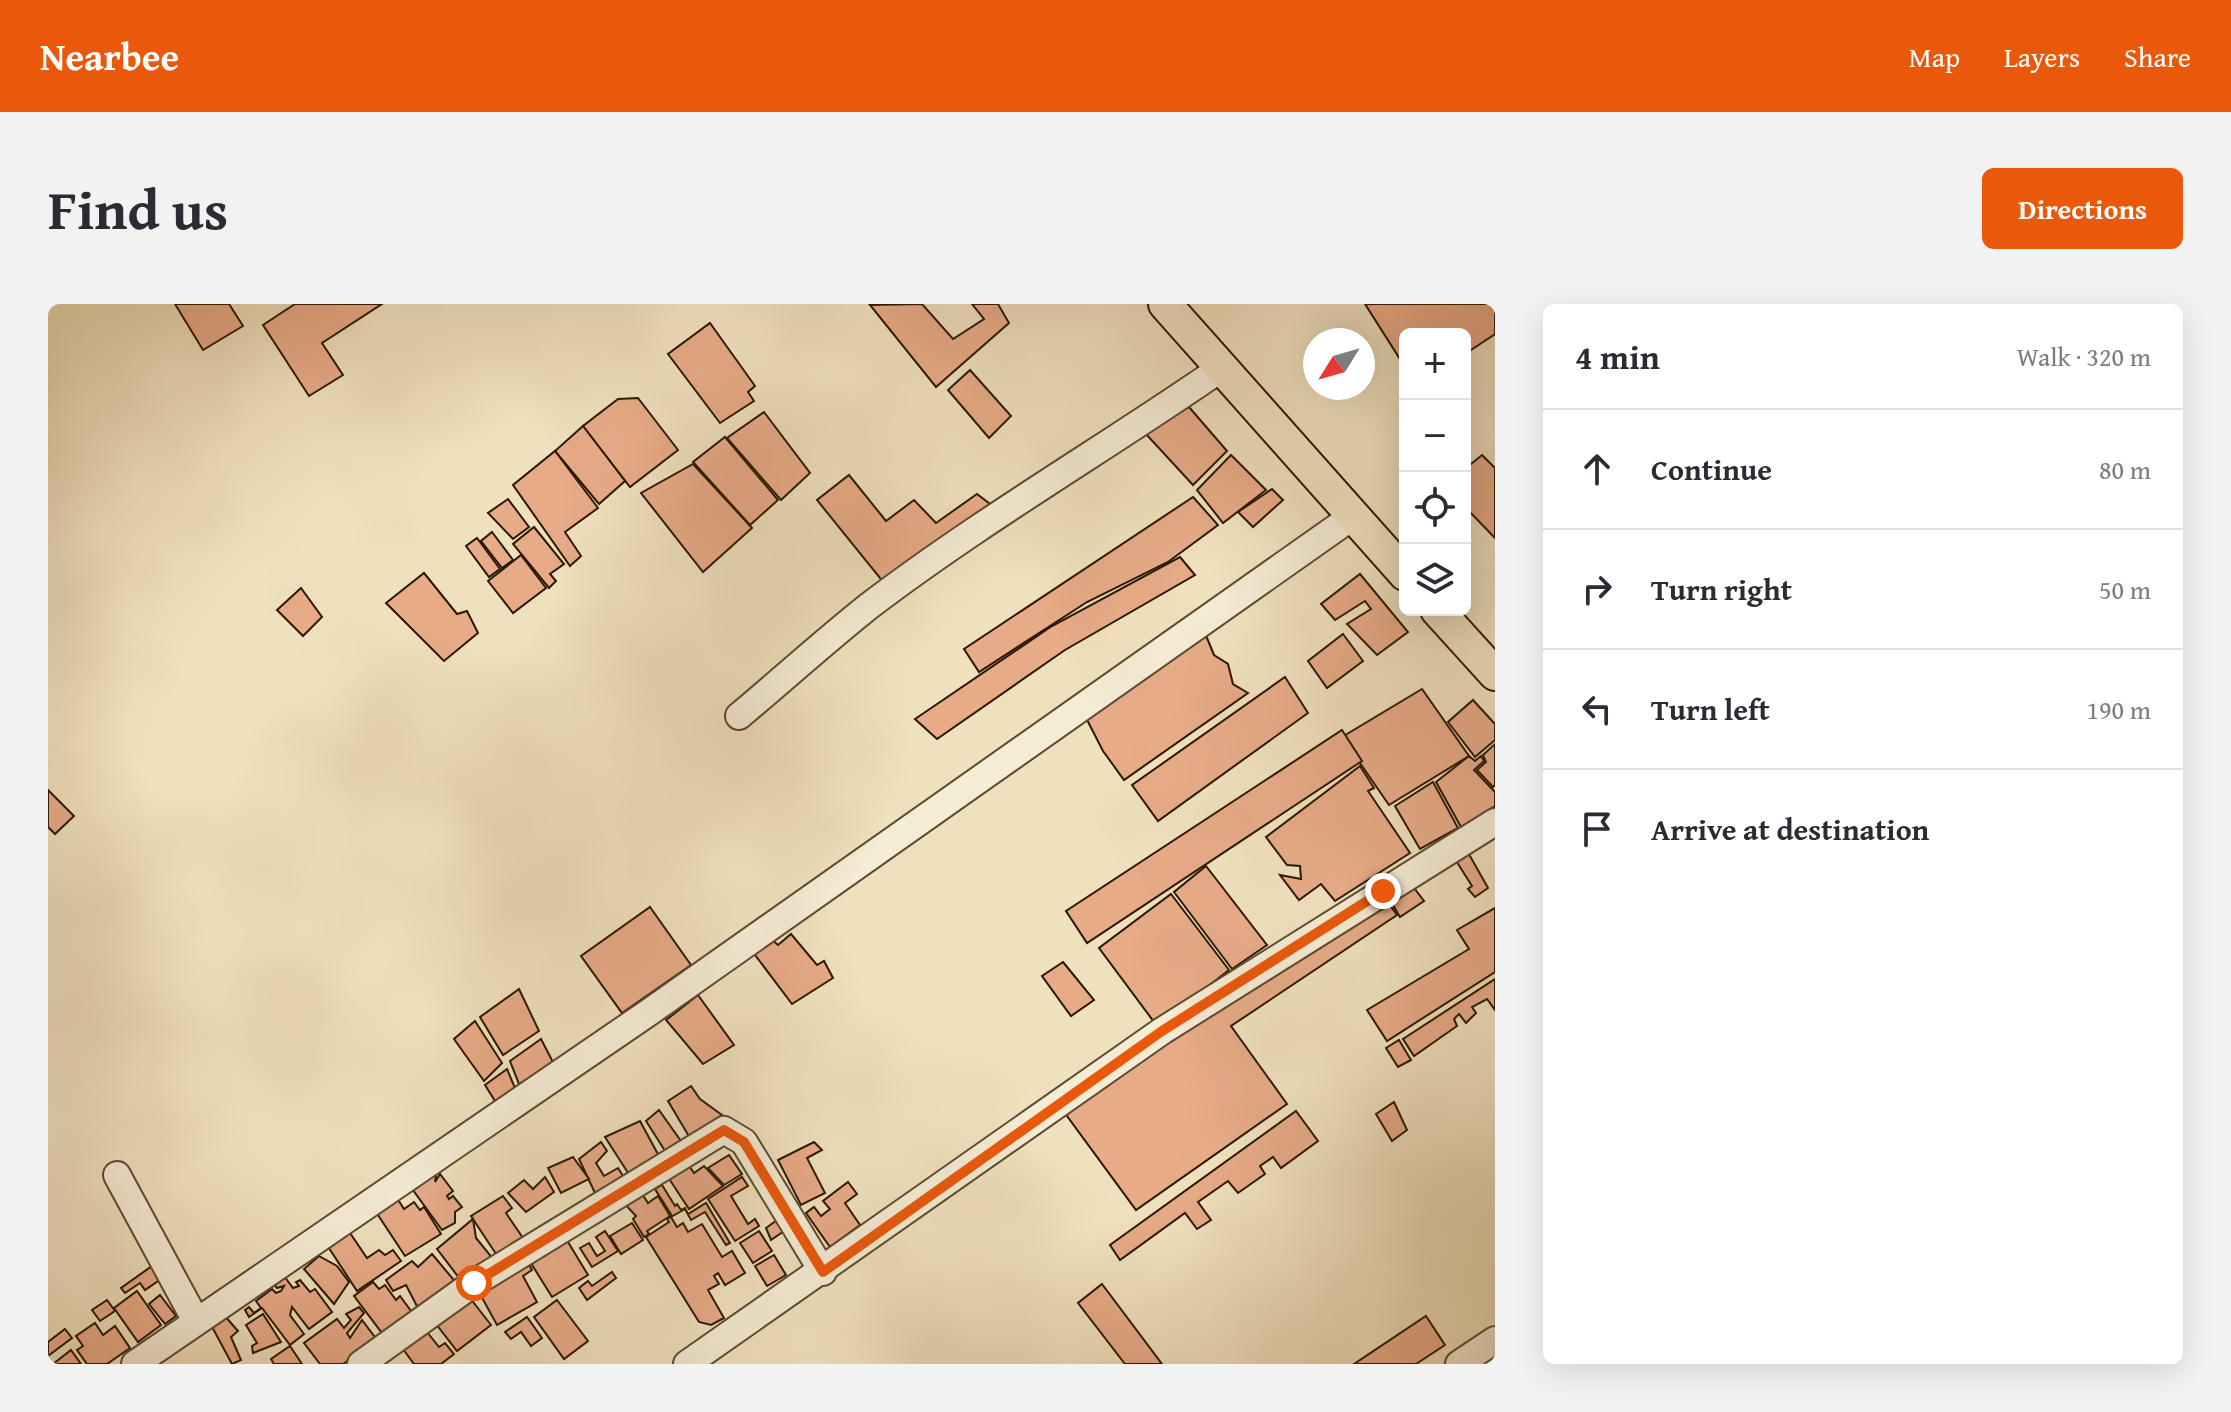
<!DOCTYPE html>
<html lang="en">
<head>
<meta charset="utf-8">
<style>
  body { margin:0; font-family:"Gentium Book Plus",serif; background:#f2f2f3; color:#2b2b33 }
  .controls { position:absolute; right:24px; top:24px; display:grid; overflow:hidden; border-radius:12px; box-shadow:0 8px 32px #0002 }
  .controls button { width:72px; height:72px; display:grid; place-items:center; padding:0; border:0; border-bottom:2px solid #e1e1e2; background:#fff; color:#2b2b33; font:40px sans-serif }
  .compass { position:absolute; left:1255px; top:24px; width:72px; height:72px; border-radius:50%; background:#fff; box-shadow:0 8px 32px #0002; rotate:233deg }
  .stop { position:absolute; width:24px; height:24px; margin:-18px; border:6px solid #ea580c; border-radius:50%; background:#fff }
  .stop.end { background:#ea580c; border-color:#fff; box-shadow:0 2px 8px #0008 }
  .list { margin:0; padding:0; list-style:none }
  h2 { display:flex; justify-content:space-between; align-items:center; height:104px; margin:0; padding:0 32px; font-size:34px }
  h2 small { font-size:26px; font-weight:400; color:#7c7c81 }
  .list li { display:grid; grid-template-columns:52px 1fr auto; gap:24px; align-items:center; box-sizing:border-box; height:120px; padding:0 32px; border-top:2px solid #e1e1e2 }
  .list b { display:block; font-size:30px; white-space:nowrap }
  .list em { font-size:26px; font-style:normal; color:#7c7c81 }
  .icon { flex:none; width:44px; height:44px; fill:none; stroke:currentColor; stroke-width:2; stroke-linecap:round; stroke-linejoin:round }
  .map { position:relative; flex:none; width:1447px; height:1060px; overflow:hidden; border-radius:12px }
  header { display:flex; align-items:center; gap:48px; box-sizing:border-box; height:112px; padding:0 40px; background:#ea580c; color:#fff }
  header strong { font-size:38px }
  nav { display:flex; gap:44px; margin-inline-start:auto; font-size:28px }
  .intro { display:flex; align-items:center; justify-content:space-between; box-sizing:border-box; height:192px; padding:0 48px }
  h1 { margin:0; font-size:56px }
  .button { padding:20px 36px; border-radius:12px; background:#ea580c; color:#fff; font-size:28px; font-weight:700 }
  main { display:flex; gap:48px; padding:0 48px }
  aside { flex:1; background:#fff; border-radius:12px; box-shadow:0 8px 32px #0002 }
  .map>svg:first-child { display:block }
  .building { fill:#e7ab88; stroke:#2b1701; stroke-width:2 }
  .lines { fill:none; stroke-linecap:round; stroke-linejoin:round }
  .minor-casing { stroke:#5c4a30; stroke-width:30 }
  .major-casing { stroke:#2b1701; stroke-width:36 }
  .minor { stroke:#f5ecd5; stroke-width:26 }
  .major { stroke:#f0e1be; stroke-width:32 }
  .route { stroke:#ea580c; stroke-width:10 }
</style>
</head>
<body>
<header>
<strong>Nearbee</strong>
<nav><a>Map</a><a>Layers</a><a>Share</a></nav>
</header>
<div class="intro"><h1>Find us</h1><a class="button">Directions</a></div>
<main>
<div class="map">
<svg width="1447" height="1060" viewBox="0 0 1447 1060">
  <rect width="100%" height="100%" fill="#f0e1be"/>
  <filter id="stains"><feTurbulence type="fractalNoise" baseFrequency=".0025" numOctaves="4"/><feColorMatrix values="0 0 0 0 .2 0 0 0 0 .09 0 0 0 0 .02 0 0 0 .5 -.17"/></filter>
  <radialGradient id="worn" r=".72"><stop offset=".6" stop-color="#630" stop-opacity="0"/><stop offset="1" stop-color="#630" stop-opacity=".3"/></radialGradient>
  <g class="building">
    <path d="M127 0H181L195 22 155 46Z"/>
    <path d="M247 0H334L274 39 295 71 261 92 215 21Z"/>
    <path d="M874 0 905 35 936 15 924 0H950L961 19 888 83 822 1Z"/>
    <path d="M1317 0H1447V30L1417 50V30H1357V63Z"/>
    <path d="M662 19 707 82 700 88 706 97 672 119 620 50Z"/>
    <path d="M922 66 963 112 941 134 900 86Z"/>
    <path d="M590 94 630 146 582 183 535 122 570 95Z"/>
    <path d="M1141 103 1179 147 1145 181 1097 129Z"/>
    <path d="M716 108 762 169 733 196 679 134Z"/>
    <path d="M535 122 577 177 551 200 507 147Z"/>
    <path d="M677 133 730 196 702 221 645 158Z"/>
    <path d="M507 147 550 204 517 228 533 252 522 262 465 181Z"/>
    <path d="M1183 151 1218 186 1175 219 1149 186Z"/>
    <path d="M1434 151 1447 164V234L1417 203V165Z"/>
    <path d="M645 160 704 224 655 268 593 189Z"/>
    <path d="M801 171 838 217 866 196 888 219 929 190 950 206 840 284 769 196Z"/>
    <path d="M1224 185 1235 196 1205 223 1190 208Z"/>
    <path d="M1145 193 1170 221 1120 258 1039 298 931 368 916 345Z"/>
    <path d="M460 195 481 223 465 235 440 209Z"/>
    <path d="M486 223 516 260 502 270 508 277 501 284 465 240Z"/>
    <path d="M444 228 465 256 454 264 433 237Z"/>
    <path d="M429 234 452 265 441 273 418 242Z"/>
    <path d="M473 251 498 284 465 309 440 277Z"/>
    <path d="M1132 253 1147 271 1017 346 889 435 867 415 1004 322Z"/>
    <path d="M376 269 409 310 419 307 430 329 396 357 338 299Z"/>
    <path d="M1312 270 1360 328 1329 351 1299 320 1323 305 1317 297 1287 316 1273 300Z"/>
    <path d="M253 284 274 313 255 332 229 306Z"/>
    <path d="M1157 329 1166 351 1180 360 1185 380 1200 389 1076 476 1055 447 1035 408Z"/>
    <path d="M1295 330 1315 357 1279 384 1260 357Z"/>
    <path d="M1237 373 1260 409 1110 517 1084 481Z"/>
    <path d="M1374 385 1421 452 1341 501 1294 433Z"/>
    <path d="M1425 396 1447 420V436L1427 453 1400 418Z"/>
    <path d="M1294 426 1314 457 1039 639 1018 607Z"/>
    <path d="M1447 440V481L1445 483 1429 466 1438 458 1435 451Z"/>
    <path d="M1421 452 1427 457 1433 452 1436 457 1426 466 1447 488V502L1413 523 1388 478Z"/>
    <path d="M1312 462 1326 484 1320 487 1362 549 1287 597 1273 580 1251 596 1232 571 1253 575 1252 562 1239 561 1218 533Z"/>
    <path d="M1385 478 1410 524 1372 545 1347 502Z"/>
    <path d="M0 486 26 512 7 530 0 523Z"/>
    <path d="M1413 536 1440 584 1427 593 1420 585 1424 582 1400 544Z"/>
    <path d="M1158 562 1219 641 1184 665 1126 588Z"/>
    <path d="M1330 584 1349 611 1183 722 1239 800 1088 906 1008 797Z"/>
    <path d="M1335 584H1366L1376 597 1352 613Z"/>
    <path d="M1123 590 1181 666 1109 722 1051 644Z"/>
    <path d="M602 603 643 661 574 709 533 652Z"/>
    <path d="M1447 604V668L1339 737 1319 706 1421 645 1409 626Z"/>
    <path d="M743 630 769 661 776 657 785 674 744 700 704 647 722 634 730 641Z"/>
    <path d="M1015 658 1046 696 1023 712 994 672Z"/>
    <path d="M1447 675V706L1439 695 1424 703 1428 709 1418 719 1411 710 1406 715 1409 722 1366 752 1355 735Z"/>
    <path d="M471 685 491 727 455 751 432 713Z"/>
    <path d="M650 691 686 741 655 760 618 716Z"/>
    <path d="M427 717 454 759 436 777 406 735Z"/>
    <path d="M493 735 506 760 471 780 462 757Z"/>
    <path d="M1351 736 1363 756 1350 763 1338 744Z"/>
    <path d="M459 765 467 784 447 797 437 781Z"/>
    <path d="M643 782 652 795 674 811 642 834 620 797Z"/>
    <path d="M1346 798 1359 826 1344 837 1328 810Z"/>
    <path d="M611 806 635 840 619 850 598 817Z"/>
    <path d="M1248 807 1270 837 1233 864 1225 853 1212 862 1217 870 1190 889 1180 877 1150 898 1163 916 1149 925 1137 909 1072 956 1062 941Z"/>
    <path d="M592 817 612 854 582 872 557 833Z"/>
    <path d="M553 838 559 847 548 859 556 872 570 864 575 872 547 889 531 855Z"/>
    <path d="M766 838 774 846 759 854 777 889 753 901 730 856Z"/>
    <path d="M681 851 694 870 676 881 660 864Z"/>
    <path d="M525 853 541 875 513 889 500 864Z"/>
    <path d="M638 857 646 869 656 862 675 882 641 905 618 870Z"/>
    <path d="M389 864 387 878 392 870 405 887 399 892 401 895 405 892 414 903 407 908V919L394 926 362 882Z"/>
    <path d="M497 873 506 888 478 908 460 889 476 876 485 885Z"/>
    <path d="M694 873 700 882 683 892 700 920 707 915 711 922 687 937 660 895Z"/>
    <path d="M800 878 809 890 797 899 812 921 782 943 758 909 766 903 773 912 782 905 775 897Z"/>
    <path d="M614 881 627 902 629 900 633 906 637 904 640 910 658 899 682 939 678 941 657 908 643 916 637 905 623 913 629 923 635 919 640 928 654 920 674 953 684 947 697 969 677 981 670 969 666 972 671 980 660 986 676 1014 663 1021 651 1018 598 933 621 918 619 915 624 912 607 885Z"/>
    <path d="M591 885 600 899 610 892 622 912 599 927 601 930 596 933 585 915 588 912 573 896Z"/>
    <path d="M455 892 464 904 458 909 477 937 450 953 423 912Z"/>
    <path d="M349 894 356 905 366 898 372 906 376 903 393 930 357 952 328 908Z"/>
    <path d="M732 914 739 925 723 936 718 924Z"/>
    <path d="M425 915 428 934 446 956 415 979 389 945Z"/>
    <path d="M584 919 595 936 573 950 562 932Z"/>
    <path d="M298 923 319 954 331 946 337 951 345 946 353 957 309 987 277 938Z"/>
    <path d="M557 927 570 947 544 963 532 944 541 939 549 952 557 947 548 933Z"/>
    <path d="M711 927 724 947 705 959 692 939Z"/>
    <path d="M517 933 540 971 504 993 481 956Z"/>
    <path d="M384 950 410 981 372 1008 358 981 345 987 338 976 364 957 370 963Z"/>
    <path d="M726 951 738 971 719 982 707 962Z"/>
    <path d="M271 952 289 962 301 978 286 1000 256 965Z"/>
    <path d="M477 953 484 966 475 972 489 998 449 1021 427 981Z"/>
    <path d="M104 962 113 975 97 986 92 979 77 989 73 984Z"/>
    <path d="M564 968 568 974 539 996 531 984 540 977 544 982Z"/>
    <path d="M236 972 245 984 251 982 248 978 252 976 262 988 267 985 284 1008 261 1025 244 1003 242 1011 256 1030 242 1041 214 1004 201 1013 197 1006 201 1003 206 1009 213 1004 208 997 224 985 228 989 233 987 236 982 229 984 225 979Z"/>
    <path d="M325 978 331 985 337 981 348 996 352 992 366 1011 337 1033 306 992Z"/>
    <path d="M1054 980 1114 1060H1077L1030 999Z"/>
    <path d="M89 987 113 1021 90 1038 66 1004Z"/>
    <path d="M112 991 128 1012 117 1020 101 1000Z"/>
    <path d="M422 994 443 1021 409 1047 388 1020Z"/>
    <path d="M59 996 67 1007 52 1017 44 1006Z"/>
    <path d="M509 996 540 1037 516 1055 486 1013Z"/>
    <path d="M311 1003 316 1009 299 1029 302 1034 314 1016 329 1036 295 1060H272L256 1039 289 1015 296 1024 303 1016 298 1010Z"/>
    <path d="M175 1010 190 1027 183 1033 193 1056 184 1060 163 1021Z"/>
    <path d="M215 1010 233 1038 205 1049 204 1042 209 1039 198 1021Z"/>
    <path d="M1378 1012 1397 1041 1368 1060H1306Z"/>
    <path d="M479 1013 494 1034 483 1042 473 1028 463 1035 457 1028Z"/>
    <path d="M47 1019 55 1031 67 1022 82 1044 59 1060H39L29 1046 35 1042 28 1032Z"/>
    <path d="M375 1023 391 1043 397 1039 406 1050 393 1060H366L352 1041Z"/>
    <path d="M17 1025 24 1034 0 1052V1038Z"/>
    <path d="M242 1042 254 1060H226L223 1055Z"/>
    <path d="M23 1046 33 1060H5Z"/>
  </g>
  <g class="lines">
    <defs>
      <g id="minor">
        <path d="M691 412C734 376 777 337 821 302 934 216 1058 144 1175 63"/>
        <path d="M69 871 148 1017"/>
        <path d="M87 1060 600 709 1305 212"/>
        <path d="M313 1060 426 979 676 826 696 838 775 968"/>
        <path d="M639 1060 1114 727 1447 518"/>
        <path d="M1411 1060 1447 1036"/>
      </g>
      <g id="major">
        <path d="M1117 0 1357 270"/>
        <path d="M1389 306 1447 370"/>
      </g>
    </defs>
    <use href="#minor" class="minor-casing"/>
    <use href="#major" class="major-casing"/>
    <use href="#minor" class="minor"/>
    <use href="#major" class="major"/>
  </g>
  <g class="lines">
    <path class="route" d="M426 979 676 826 696 838 775 968 1114 727 1335 587"/>
  </g>
  <rect width="100%" height="100%" filter="url(#stains)"/>
  <rect width="100%" height="100%" fill="url(#worn)"/>
</svg>
<div class="controls">
<button>+</button>
<button>−</button>
<button><svg class="icon" aria-label="locate" viewBox="0 0 24 24"><circle cx="12" cy="12" r="6"/><path d="M12 2v4M12 18v4M2 12h4M18 12h4"/></svg></button>
<button><svg class="icon" aria-label="layers" viewBox="0 0 24 24"><path d="M12 4l9 5-9 5-9-5zM3 14l9 5 9-5"/></svg></button>
</div>
<svg class="compass" viewBox="-18 -18 36 36"><path d="M0-13l5 13h-10z" fill="#e53935"/><path d="M0 13l5-13h-10z" fill="#7c7c81"/></svg>
<div class="stop" style="left:426px;top:979px"></div>
<div class="stop end" style="left:1335px;top:587px"></div>
</div>
<aside>
<h2>4 min<small>Walk · 320 m</small></h2>
<ul class="list">
<li><svg class="icon" aria-label="ahead" viewBox="0 0 24 24"><path d="M12 20V5M6 11l6-6 6 6"/></svg><div><b>Continue</b></div><em>80 m</em></li>
<li><svg class="icon" aria-label="right" viewBox="0 0 24 24"><path d="M7 20v-9h11M14 6l5 5-5 5"/></svg><div><b>Turn right</b></div><em>50 m</em></li>
<li><svg class="icon" aria-label="left" viewBox="0 0 24 24"><path d="M17 20v-9H6M10 6l-5 5 5 5"/></svg><div><b>Turn left</b></div><em>190 m</em></li>
<li><svg class="icon" aria-label="arrive" viewBox="0 0 24 24"><path d="M6 21V4h12l-3 4 3 4H6"/></svg><div><b>Arrive at destination</b></div></li>
</ul>
</aside>
</main>
</body>
</html>
